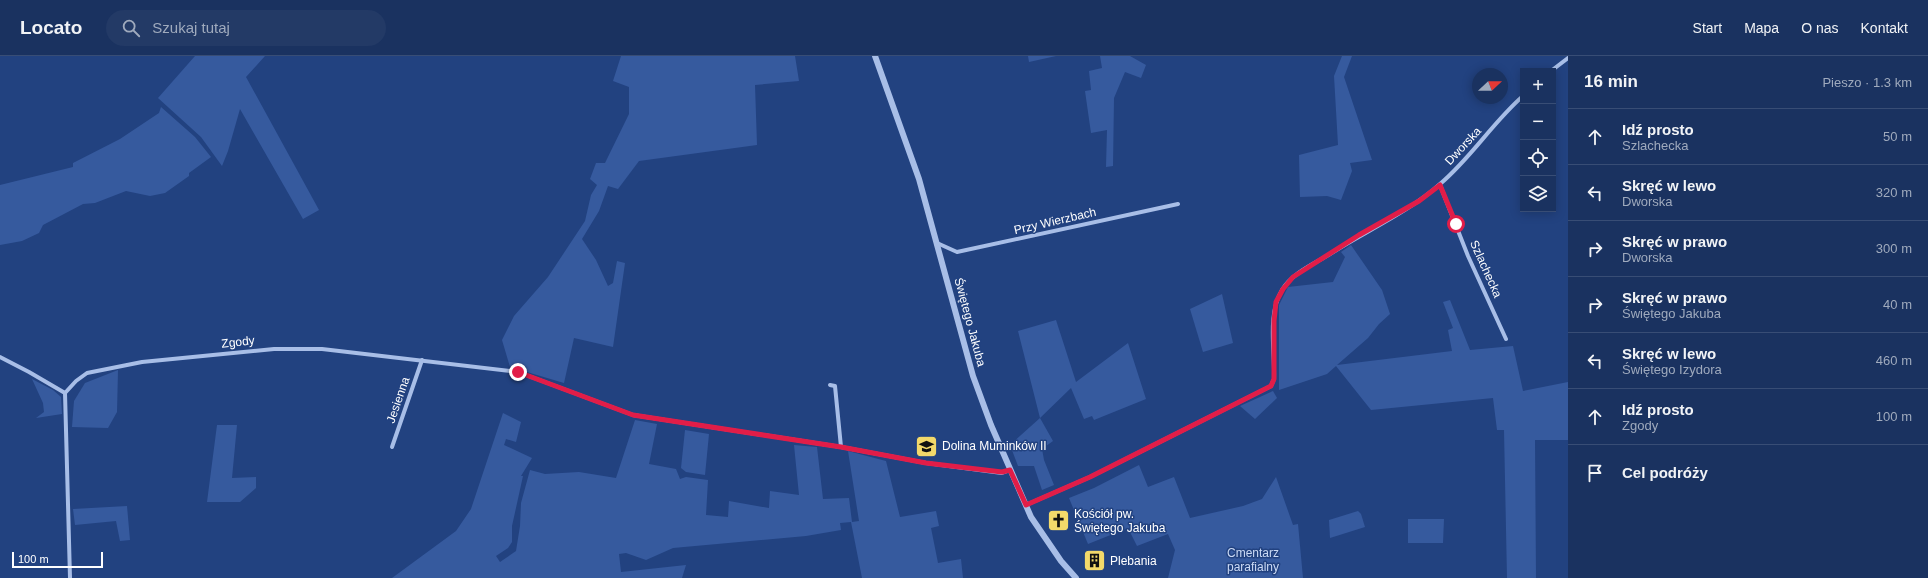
<!DOCTYPE html>
<html lang="pl">
<head>
<meta charset="utf-8">
<style>
  body { margin:0; font-family:Helvetica,sans-serif; background:#233a66; color:#f1f3f6 }
  .controls { position:absolute; right:12px; top:12px; display:grid; overflow:hidden; border-radius:0px; box-shadow:0 2px 10px #0003 }
  .controls button { width:36px; height:36px; display:grid; place-items:center; padding:0; border:0; border-bottom:1px solid #384d75; background:#1a3260; color:#f1f3f6; font:20px sans-serif }
  .compass { position:absolute; left:1472px; top:12px; width:36px; height:36px; border-radius:50%; background:#1a3260; box-shadow:0 2px 10px #0003; rotate:68deg }
  .scale { position:absolute; left:12px; bottom:10px; width:91px; box-sizing:border-box; padding-left:4px; border:2px solid #fff; border-top:0; font-size:11px; line-height:14px; white-space:nowrap; color:#fff; -webkit-text-stroke:3px #224280; paint-order:stroke }
  .stop { position:absolute; width:12px; height:12px; margin:-9px; border:3px solid #e11d48; border-radius:50%; background:#fff }
  .stop.end { background:#e11d48; border-color:#fff; box-shadow:0 1px 4px #0008 }
  .list { margin:0; padding:0; list-style:none }
  h2 { display:flex; justify-content:space-between; align-items:center; height:52px; margin:0; padding:0 16px; font-size:17px }
  h2 small { font-size:13px; font-weight:400; color:#9faabd }
  .list li { display:grid; grid-template-columns:26px 1fr auto; gap:12px; align-items:center; box-sizing:border-box; height:56px; padding:0 16px; border-top:1px solid #384d75 }
  .list b { display:block; font-size:15px; white-space:nowrap }
  .list p { margin:0; font-size:13px; white-space:nowrap; color:#9faabd }
  .list em { font-size:13px; font-style:normal; color:#9faabd }
  .icon { flex:none; width:22px; height:22px; fill:none; stroke:currentColor; stroke-width:2; stroke-linecap:round; stroke-linejoin:round }
  .map { position:relative; flex:none; width:1568px; height:522px; overflow:hidden }
  header { display:flex; align-items:center; gap:24px; box-sizing:border-box; height:56px; padding:0 20px; background:#1a3260; border-bottom:1px solid #384d75 }
  header strong { font-size:19px }
  nav { display:flex; gap:22px; margin-inline-start:auto; font-size:14px }
  .search { width:280px; height:36px; background:#233a66; display:flex; align-items:center; gap:10px; box-sizing:border-box; padding:0 14px; border-radius:22px; color:#9faabd; font-size:15px }
  main { display:flex }
  aside { flex:1; background:#1a3260 }
  .map>svg:first-child { display:block }
  .green { fill:#365a9e }
  .lines { fill:none; stroke-linecap:round; stroke-linejoin:round }
  .minor { stroke:#a8bee7; stroke-width:4 }
  .tertiary { stroke:#a8bee7; stroke-width:6 }
  .route { stroke:#e11d48; stroke-width:5 }
  .labels { text-anchor:middle; stroke-width:3; stroke-linejoin:round; paint-order:stroke }
  .street-label { font-size:12px; fill:#fff; stroke:#224280 }
  .poi-label { font-size:12px; fill:#fff; stroke:#224280; text-anchor:start }
  .park-label { font-size:12px; fill:#cbdaf5; stroke:#224280 }
</style>
</head>
<body>
<header>
<strong>Locato</strong>
<div class="search"><svg class="icon" aria-label="search" viewBox="0 0 24 24"><circle cx="10" cy="10" r="6"/><path d="M15 15l6 6"/></svg>Szukaj tutaj</div>
<nav><a>Start</a><a>Mapa</a><a>O nas</a><a>Kontakt</a></nav>
</header>
<main>
<div class="map">
<svg width="1568" height="522" viewBox="0 0 1568 522">
  <rect width="100%" height="100%" fill="#224280"/>
  <g class="green">
    <path d="M195 0H265L246 21 319 154 303 163 240 53 228 95 222 110 201 81 158 42Z"/>
    <path d="M621 0H795L799 25 755 29 757 89 639 105 618 133 608 130 599 155 582 183 596 204 608 230 613 227 617 205 625 207 613 291 574 282 564 327 510 311 502 284 514 260 548 221 585 165 591 139 597 129 590 123 596 107H605L629 58V31L613 25Z"/>
    <path d="M1028 0H1056L1029 6Z"/>
    <path d="M1100 0H1130L1146 9 1141 22 1125 16 1114 42 1113 110 1106 111 1107 74 1091 77 1085 35 1091 34 1089 15 1102 12Z"/>
    <path d="M1342 0H1352L1344 21 1372 104 1350 107 1352 115 1341 144 1327 140 1300 141 1299 99 1338 89 1334 20Z"/>
    <path d="M161 51 195 81 211 101 189 117V120L165 137 150 140 126 135 95 147 83 148 43 169 39 177 22 185 0 189V129L73 111V107L120 83 159 57Z"/>
    <path d="M1351 189 1382 234 1390 258 1379 268 1368 282 1337 309 1452 295 1448 274 1453 272 1443 246 1450 244 1470 294 1513 290 1523 335 1568 326V384H1535L1536 522H1507L1504 374H1497L1493 342 1371 354 1336 310 1327 318 1279 334V249L1288 231 1333 226 1345 201 1341 196Z"/>
    <path d="M1222 238 1233 287 1203 296 1190 253Z"/>
    <path d="M1056 264 1076 326 1128 287 1146 343 1094 364 1092 360 1084 363 1071 332 1040 362 1053 385 1042 393 1044 404 1054 429 1042 434 1034 410H1018L1010 389 1040 362 1018 275Z"/>
    <path d="M118 314 117 356 108 372 72 371 74 345 85 327Z"/>
    <path d="M32 323 53 334 61 341 62 358 36 362 44 356 43 347Z"/>
    <path d="M1273 335 1277 342 1255 363 1240 350Z"/>
    <path d="M503 357 521 366 516 386 506 383 504 389 532 402 521 420H523L512 470V486L508 492 496 500 500 506 516 495 520 470 521 447 530 414 545 418 579 416 616 422 635 364 657 368 649 408 676 413 680 423 686 421 708 424 706 459 728 461 729 445 769 452 770 435 799 439 794 389 817 391 823 443 849 442 852 466 859 465 848 395 886 405 900 461 936 455 939 470 931 472 938 507 961 503 963 522H862L851 466 840 467 841 474 806 480 673 492 646 504 626 497 619 498 621 516 686 509 682 522H392L456 475 471 453Z"/>
    <path d="M217 369H237L232 422 256 421V432L240 446H207Z"/>
    <path d="M685 374 709 378 705 419 686 416 681 412Z"/>
    <path d="M1139 409 1148 431 1174 421 1190 462 1243 450 1262 443 1276 421 1293 469 1298 468 1303 522H1168L1175 494 1168 478 1137 490 1128 472 1088 488 1069 442 1094 432Z"/>
    <path d="M127 450 130 484 120 485 116 465 75 469 73 453Z"/>
    <path d="M1358 455 1361 458 1365 471 1330 482 1329 464Z"/>
    <path d="M1408 463H1444L1443 487H1408Z"/>
  </g>
  <g class="lines">
    <g class="minor">
      <path d="M1551 15 1568 2"/>
      <path d="M1440 129 1468 200 1506 283"/>
      <path d="M937 187 957 196 1178 148"/>
      <path d="M0 301 29 316 65 337"/>
      <path d="M830 329 835 330 841 391"/>
      <path d="M392 391 422 304"/>
      <path d="M1026 449 1090 421 1271 330 1274 323C1275 295 1267 258 1282 234 1292 217 1314 208 1330 198 1366 175 1409 156 1440 128 1471 102 1493 66 1523 40"/>
      <path d="M70 522 65 337 76 325 87 317 142 306 274 293H322L518 316 633 359 841 391 926 407 1002 417 1010 414"/>
    </g>
    <path class="tertiary" d="M875 0 919 123 973 320 991 369 1031 461 1061 505 1076 522"/>
  </g>
  <g class="lines">
    <path class="route" d="M518 316 633 359 841 391 926 407 1002 416 1010 414 1026 449 1090 421 1271 330 1274 323V265L1276 246 1283 233 1293 221 1359 179 1419 145 1440 129 1456 168"/>
  </g>
  <defs>
    <symbol id="school-square" viewBox="-11 -11 22 22"><rect x="-9" y="-9" width="18" height="18" rx="4" fill="#f3d96a" stroke="#224280"/><path d="M0-5L7-2L0 1L-7-2ZM-4 1L0 2.5L4 1V4Q0 6-4 4Z" fill="#111"/></symbol>
    <symbol id="church-square" viewBox="-11 -11 22 22"><rect x="-9" y="-9" width="18" height="18" rx="4" fill="#f3d96a" stroke="#224280"/><path d="M-1.2-6h2.4v3.5h3.3v2.4h-3.3V6h-2.4V-.1h-3.3v-2.4h3.3Z" fill="#111"/></symbol>
    <symbol id="building-square" viewBox="-11 -11 22 22"><rect x="-9" y="-9" width="18" height="18" rx="4" fill="#f3d96a" stroke="#224280"/><path d="M-4-6H4V6H1V3H-1V6H-4ZM-2.5-4.3h1.7v1.8h-1.7ZM.8-4.3h1.7v1.8H.8ZM-2.5-1h1.7V.8h-1.7ZM.8-1h1.7V.8H.8Z" fill="#111"/></symbol>
  </defs>
  <g fill-rule="evenodd">
    <use href="#school-square" x="914" y="378" width="25" height="25"/>
    <use href="#church-square" x="1046" y="452" width="25" height="25"/>
    <use href="#building-square" x="1082" y="492" width="25" height="25"/>
  </g>
  <g class="labels">
    <g class="street-label">
      <text transform="translate(1463 90) rotate(-47)" y="4">Dworska</text>
      <text transform="translate(1055 165) rotate(-13)" y="4">Przy Wierzbach</text>
      <text transform="translate(1486 213) rotate(66)" y="4">Szlachecka</text>
      <text transform="translate(970 266) rotate(75)" y="4">Świętego Jakuba</text>
      <text transform="translate(238 286) rotate(-6)" y="4">Zgody</text>
      <text transform="translate(398 344) rotate(-71)" y="4">Jesienna</text>
    </g>
    <g class="poi-label">
      <text x="942" y="394">Dolina Muminków II</text>
      <text x="1074" y="462">Kościół pw.<tspan x="1074" dy="14">Świętego Jakuba</tspan></text>
      <text x="1110" y="509">Plebania</text>
    </g>
    <g class="park-label">
      <text x="1253" y="501">Cmentarz<tspan x="1253" dy="14">parafialny</tspan></text>
    </g>
  </g>
</svg>
<div class="controls">
<button>+</button>
<button>−</button>
<button><svg class="icon" aria-label="locate" viewBox="0 0 24 24"><circle cx="12" cy="12" r="6"/><path d="M12 2v4M12 18v4M2 12h4M18 12h4"/></svg></button>
<button><svg class="icon" aria-label="layers" viewBox="0 0 24 24"><path d="M12 4l9 5-9 5-9-5zM3 14l9 5 9-5"/></svg></button>
</div>
<svg class="compass" viewBox="-18 -18 36 36"><path d="M0-13l5 13h-10z" fill="#e53935"/><path d="M0 13l5-13h-10z" fill="#9faabd"/></svg>
<div class="scale">100 m</div>
<div class="stop" style="left:1456px;top:168px"></div>
<div class="stop end" style="left:518px;top:316px"></div>
</div>
<aside>
<h2>16 min<small>Pieszo · 1.3 km</small></h2>
<ul class="list">
<li><svg class="icon" aria-label="ahead" viewBox="0 0 24 24"><path d="M12 20V5M6 11l6-6 6 6"/></svg><div><b>Idź prosto</b><p>Szlachecka</p></div><em>50 m</em></li>
<li><svg class="icon" aria-label="left" viewBox="0 0 24 24"><path d="M17 20v-9H6M10 6l-5 5 5 5"/></svg><div><b>Skręć w lewo</b><p>Dworska</p></div><em>320 m</em></li>
<li><svg class="icon" aria-label="right" viewBox="0 0 24 24"><path d="M7 20v-9h11M14 6l5 5-5 5"/></svg><div><b>Skręć w prawo</b><p>Dworska</p></div><em>300 m</em></li>
<li><svg class="icon" aria-label="right" viewBox="0 0 24 24"><path d="M7 20v-9h11M14 6l5 5-5 5"/></svg><div><b>Skręć w prawo</b><p>Świętego Jakuba</p></div><em>40 m</em></li>
<li><svg class="icon" aria-label="left" viewBox="0 0 24 24"><path d="M17 20v-9H6M10 6l-5 5 5 5"/></svg><div><b>Skręć w lewo</b><p>Świętego Izydora</p></div><em>460 m</em></li>
<li><svg class="icon" aria-label="ahead" viewBox="0 0 24 24"><path d="M12 20V5M6 11l6-6 6 6"/></svg><div><b>Idź prosto</b><p>Zgody</p></div><em>100 m</em></li>
<li><svg class="icon" aria-label="arrive" viewBox="0 0 24 24"><path d="M6 21V4h12l-3 4 3 4H6"/></svg><div><b>Cel podróży</b></div></li>
</ul>
</aside>
</main>
</body>
</html>
